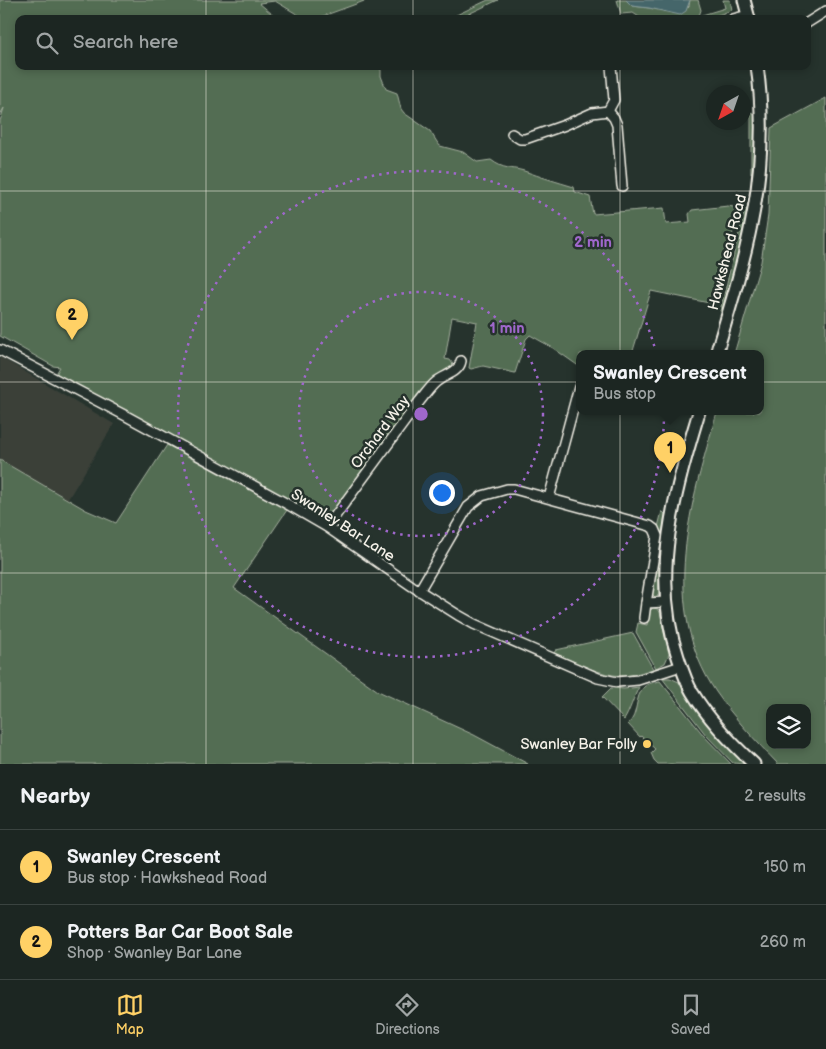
<!DOCTYPE html>
<html lang="en">
<head>
<meta charset="utf-8">
<style>
  body { margin:0; font-family:"Balsamiq Sans",sans-serif; background:#252e2a; color:#f1f3f6 }
  .controls { position:absolute; right:15px; bottom:15px; display:grid; overflow:hidden; border-radius:10px; box-shadow:0 2px 8px #0003 }
  .controls button { width:45px; height:45px; display:grid; place-items:center; padding:0; border:0; border-bottom:1px solid #3a4340; background:#1c2622; color:#f1f3f6; font:25px sans-serif }
  .compass { position:absolute; left:706px; top:85px; width:45px; height:45px; border-radius:50%; background:#1c2622; box-shadow:0 2px 8px #0003; rotate:220deg }
  .you { position:absolute; left:441px; top:492px; width:18px; height:18px; margin:-12px; border:4px solid #fff; border-radius:50%; background:#1a73e8; box-shadow:0 0 0 8px #1a73e833 }
  .badge { display:grid; place-items:center; width:32px; height:32px; border-radius:50%; background:#ffd166; color:#111; font-size:16px; font-weight:700 }
  .pin { position:absolute; translate:-50% -41px; filter:drop-shadow(0 1px 2px #0008) }
  .pin::after { content:''; position:absolute; top:26px; width:18px; height:15px; background:inherit; clip-path:polygon(0 0,100% 0,50% 100%) }
  .popup { position:absolute; left:576px; top:350px; width:188px; height:65px; box-sizing:border-box; display:grid; place-content:center; border-radius:10px; background:#1c2622; filter:drop-shadow(0 1px 4px #0005); font-size:16px; white-space:nowrap; color:#a0a5a5 }
  .popup b { font-size:19px; color:#f1f3f6 }
  .popup::after { content:''; position:absolute; left:50%; top:100%; margin-left:-10px; border:10px solid transparent; border-top-color:#1c2622 }
  .list { margin:0; padding:0; list-style:none }
  h2 { display:flex; justify-content:space-between; align-items:center; height:65px; margin:0; padding:0 20px; font-size:21px }
  h2 small { font-size:16px; font-weight:400; color:#a0a5a5 }
  .list li { display:grid; grid-template-columns:32px 1fr auto; gap:15px; align-items:center; box-sizing:border-box; height:75px; padding:0 20px; border-top:1px solid #3a4340 }
  .list b { display:block; font-size:19px; white-space:nowrap }
  .list p { margin:0; font-size:16px; white-space:nowrap; color:#a0a5a5 }
  .list em { font-size:16px; font-style:normal; color:#a0a5a5 }
  .icon { flex:none; width:28px; height:28px; fill:none; stroke:currentColor; stroke-width:2; stroke-linecap:round; stroke-linejoin:round }
  .map { position:relative; flex:none; width:826px; height:764px; overflow:hidden }
  .search { position:absolute; background:#1c2622; box-shadow:0 2px 8px #0003; left:15px; right:15px; top:15px; height:55px; display:flex; align-items:center; gap:12px; box-sizing:border-box; padding:0 18px; border-radius:10px; color:#a0a5a5; font-size:19px }
  .sheet { height:215px; background:#1c2622 }
  nav { display:flex; justify-content:space-around; align-items:center; box-sizing:border-box; height:70px; border-top:1px solid #3a4340; background:#1c2622; font-size:14px; color:#a0a5a5 }
  nav a { display:grid; justify-items:center; gap:2px }
  nav .on { color:#ffd166 }
  .map>svg:first-child { display:block }
  .built { fill:#3a4039 }
  .green { fill:#536d53; stroke:#a4af9e; fill-rule:evenodd }
  .water { fill:#44666b; stroke:#8a9e9d }
  .lines { fill:none; stroke-linecap:round; stroke-linejoin:round }
  .street-casing { stroke:#f4f1e8; stroke-width:12 }
  .secondary-casing { stroke:#f4f1e8; stroke-width:15 }
  .street { stroke:#26332d; stroke-width:9 }
  .secondary { stroke:#26332d; stroke-width:11 }
  .grid { fill:none; stroke:#f4f1e8; stroke-width:1; stroke-opacity:0.55 }
  .ring { fill:none; stroke:#9f67cb; stroke-width:2.5; stroke-dasharray:2.5 5 }
  .poi-dot { fill:#ffd166; stroke:#26332d; stroke-width:2 }
  .labels { text-anchor:middle; stroke-width:5; stroke-linejoin:round; paint-order:stroke }
  .street-label { font-size:15px; fill:#f4f1e8; stroke:#26332d }
  .poi-label { font-size:15px; fill:#f4f1e8; stroke:#26332d; text-anchor:end }
  .centre { fill:#9f67cb; stroke:#26332d; stroke-width:2.5 }
  .ring-label { font-size:15px; text-anchor:middle; font-weight:bold; fill:#9f67cb; stroke:#26332d; stroke-width:5; stroke-linejoin:round; paint-order:stroke }
</style>
</head>
<body>
<div class="map">
<svg width="826" height="764" viewBox="0 0 826 764">
  <rect width="100%" height="100%" fill="#26332d"/>
  <filter id="ink" filterUnits="userSpaceOnUse"><feTurbulence type="fractalNoise" baseFrequency=".02" numOctaves="2"/><feDisplacementMap in="SourceGraphic" scale="10" xChannelSelector="R" yChannelSelector="G"/><feConvolveMatrix kernelMatrix="1 2 1 2 8 2 1 2 1" color-interpolation-filters="sRGB"/></filter>
  <g filter="url(#ink)">
    <path class="built" d="M0 357 114 424 68 499 0 460Z"/>
    <g class="green">
      <path d="M0 0H367L315 19H305L275 1 259 3 278 19H19V66H377L381 70V76L386 89 397 93 401 109 404 113 430 131 437 142 440 146 463 152 477 162 491 160C504 170 511 167 524 171 541 177 557 182 574 187L575 192 590 197 593 214 664 208 666 224 690 222 689 214 692 210 728 206 738 208 726 264 714 304 651 291 632 354H580V367L553 348 530 335 526 339 515 373 483 366 471 369 469 368 477 322 452 317 445 359 450 360 453 364 452 367 440 374 424 387 334 509 323 518 57 377V372L60 367 53 366 0 336V121L4 108 0 115Z"/>
      <path d="M488 0H498L458 19H448Z"/>
      <path d="M617 0H626L632 6 649 8 680 14 689 6 690 0H698L701 10 699 16 725 8 723 0H730L732 10 707 19H642L633 13 621 14Z"/>
      <path d="M826 98V764H778C756 741 734 718 716 692 658 606 691 502 717 412H760V354H734L761 262 768 215 771 128ZM770 708H807V745H770Z"/>
      <path d="M751 112 755 114 754 172 751 174Z"/>
      <path d="M745 209 749 211 738 261 722 312 720 311Z"/>
      <path d="M167 445 287 510 234 588 378 691 474 735 528 764H0V460L86 510 116 523Z"/>
      <path d="M662 511 665 514 660 552 659 595 655 597 651 593C653 580 663 536 658 527Z"/>
      <path d="M653 608 658 609 660 612 669 654 665 663 656 668 636 632 638 623 647 625 649 612Z"/>
      <path d="M633 633 653 669C643 672 632 676 622 676 599 675 575 662 554 653L556 650Z"/>
      <path d="M662 678H670L679 682 701 715 722 742 745 764 733 763 706 735Z"/>
      <path d="M660 681 704 736 731 764H658L654 760 651 753 655 749 641 736 640 737 628 724C639 715 634 697 644 687 648 683 655 682 660 681Z"/>
      <path d="M639 687C634 696 629 713 624 720L602 697 611 688 624 689Z"/>
    </g>
    <path class="water" d="M626 0H690L686 11 680 15 649 8 632 6Z"/>
    <g class="lines">
      <defs>
        <g id="street">
          <path d="M733 19 748 15"/>
          <path d="M807 23 826 11"/>
          <path d="M608 111 614 118 617 125 622 186"/>
          <path d="M512 134 520 139H525L565 125 592 113 608 111 614 100 611 66"/>
          <path d="M0 350 128 417 289 505 327 527 412 586 458 615 474 624 598 678 617 682 638 680 681 666"/>
          <path d="M549 498 579 387"/>
          <path d="M327 527 419 402C424 396 430 387 436 382 444 375 459 373 461 361"/>
          <path d="M419 591 468 507 482 496 507 489H514L650 526 654 529 657 536 646 603 666 602"/>
          <path d="M644 618 646 603"/>
        </g>
        <g id="secondary">
          <path d="M744 0 749 19"/>
          <path d="M716 354C746 255 772 172 757 66"/>
          <path d="M699 412C675 492 650 575 678 657 682 669 686 682 692 692 709 720 730 742 754 764"/>
        </g>
      </defs>
      <use href="#street" class="street-casing"/>
      <use href="#secondary" class="secondary-casing"/>
      <use href="#street" class="street"/>
      <use href="#secondary" class="secondary"/>
    </g>
  </g>
  <path class="grid" d="M206 0V19M413 0V19M620 0V19M206 66V764M413 66V764M620 66V764M0 191H826M0 382H826M0 573H826"/>
  <g class="ring">
    <circle cx="421" cy="414" r="122"/>
    <circle cx="421" cy="414" r="243"/>
  </g>
  <circle class="poi-dot" cx="647" cy="744" r="5"/>
  <g class="labels">
    <g class="street-label">
      <text transform="translate(727 252) rotate(-76)" y="5">Hawkshead Road</text>
      <text transform="translate(380 432) rotate(-53)" y="5">Orchard Way</text>
      <text transform="translate(343 525) rotate(33)" y="5">Swanley Bar Lane</text>
    </g>
    <g class="poi-label">
      <text x="637" y="749">Swanley Bar Folly</text>
    </g>
  </g>
  <circle cx="421" cy="414" r="8" class="centre"/>
  <g class="ring-label">
    <text x="593" y="247">2 min</text>
    <text x="507" y="333">1 min</text>
  </g>
</svg>
<div class="controls">
<button><svg class="icon" aria-label="layers" viewBox="0 0 24 24"><path d="M12 4l9 5-9 5-9-5zM3 14l9 5 9-5"/></svg></button>
</div>
<svg class="compass" viewBox="-18 -18 36 36"><path d="M0-13l5 13h-10z" fill="#e53935"/><path d="M0 13l5-13h-10z" fill="#a0a5a5"/></svg>
<div class="you"></div>
<div class="pin badge" style="left:670px;top:473px">1</div>
<div class="popup"><b>Swanley Crescent</b>Bus stop</div>
<div class="pin badge" style="left:72px;top:340px">2</div>
<div class="search"><svg class="icon" aria-label="search" viewBox="0 0 24 24"><circle cx="10" cy="10" r="6"/><path d="M15 15l6 6"/></svg>Search here</div>
</div>
<section class="sheet">
<h2>Nearby<small>2 results</small></h2>
<ul class="list">
<li><span class="badge">1</span><div><b>Swanley Crescent</b><p>Bus stop · Hawkshead Road</p></div><em>150 m</em></li>
<li><span class="badge">2</span><div><b>Potters Bar Car Boot Sale</b><p>Shop · Swanley Bar Lane</p></div><em>260 m</em></li>
</ul>
</section>
<nav>
<a class="on"><svg class="icon" aria-label="map" viewBox="0 0 24 24"><path d="M3 6l6-2 6 2 6-2v14l-6 2-6-2-6 2zM9 4v14M15 6v14"/></svg>Map</a>
<a><svg class="icon" aria-label="directions" viewBox="0 0 24 24"><path d="M12 3l9 9-9 9-9-9zM9 14v-3h6M13 9l2 2-2 2"/></svg>Directions</a>
<a><svg class="icon" aria-label="saved" viewBox="0 0 24 24"><path d="M7 4h10v16l-5-4-5 4z"/></svg>Saved</a>
</nav>
</body>
</html>
